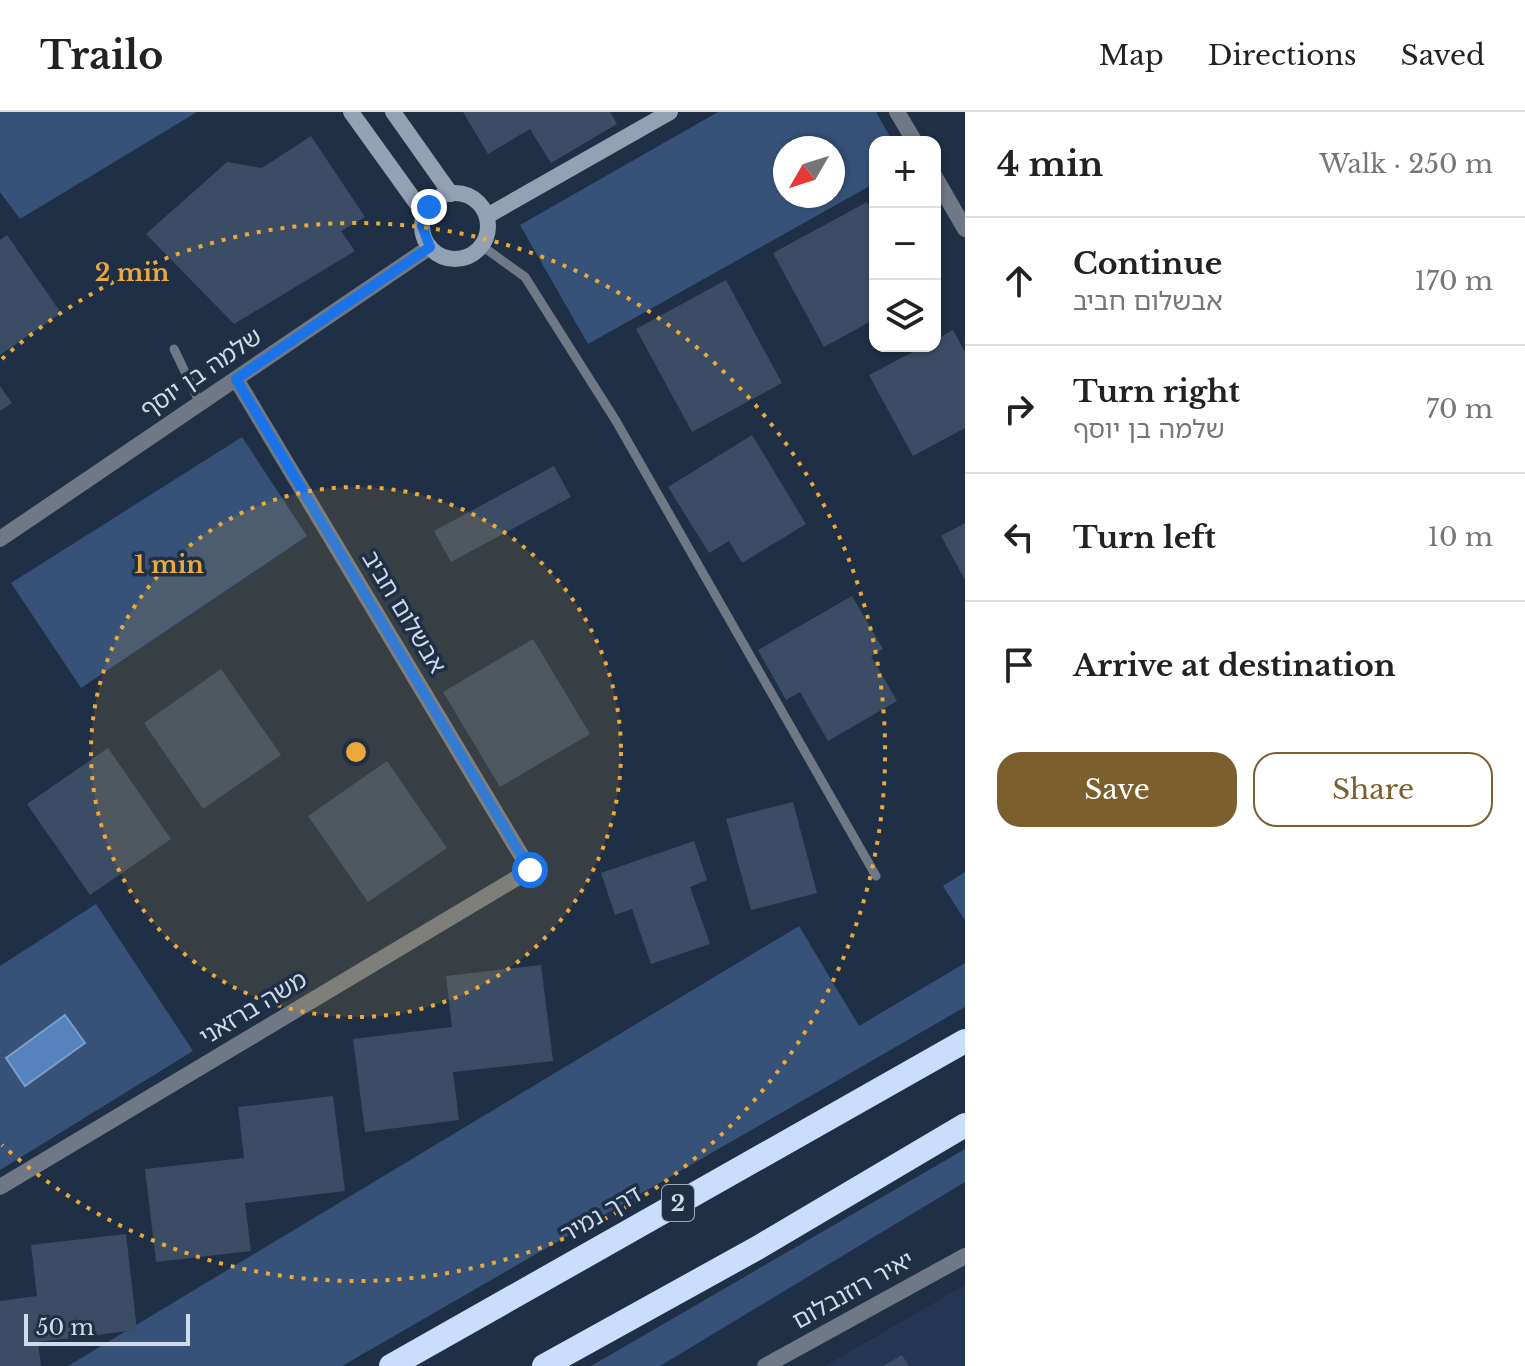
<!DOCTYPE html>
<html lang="en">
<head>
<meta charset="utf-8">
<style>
  body { margin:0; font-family:"Libre Baskerville","Noto Sans Hebrew",serif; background:#f2f2f2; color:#222 }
  .controls { position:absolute; right:24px; top:24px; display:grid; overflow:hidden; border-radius:16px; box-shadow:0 2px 6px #0004 }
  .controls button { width:72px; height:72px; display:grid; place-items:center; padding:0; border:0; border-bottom:2px solid #e0e0e0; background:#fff; color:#222; font:40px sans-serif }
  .compass { position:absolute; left:773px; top:24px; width:72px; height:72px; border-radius:50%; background:#fff; box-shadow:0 2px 6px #0004; rotate:231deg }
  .scale { position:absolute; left:24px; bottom:20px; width:166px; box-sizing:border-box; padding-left:8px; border:4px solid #d0dbea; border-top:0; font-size:22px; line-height:28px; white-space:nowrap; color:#d0dbea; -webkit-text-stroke:6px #1e2f46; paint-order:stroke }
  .stop { position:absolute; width:24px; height:24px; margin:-18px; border:6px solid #1a73e8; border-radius:50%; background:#fff }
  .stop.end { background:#1a73e8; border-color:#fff; box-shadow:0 2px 8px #0008 }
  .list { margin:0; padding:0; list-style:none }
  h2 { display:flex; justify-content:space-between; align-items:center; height:104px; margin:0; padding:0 32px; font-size:34px }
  h2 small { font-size:26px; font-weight:400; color:#767676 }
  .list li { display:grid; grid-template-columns:52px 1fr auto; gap:24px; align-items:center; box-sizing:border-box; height:128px; padding:0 32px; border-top:2px solid #e0e0e0 }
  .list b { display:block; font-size:30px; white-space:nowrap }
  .list p { margin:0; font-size:26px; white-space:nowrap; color:#767676 }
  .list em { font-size:26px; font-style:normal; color:#767676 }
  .actions { display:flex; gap:16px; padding:24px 32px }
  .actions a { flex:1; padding:18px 0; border:2px solid #7c5f2d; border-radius:24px; text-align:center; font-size:28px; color:#7c5f2d }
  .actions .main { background:#7c5f2d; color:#fff }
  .icon { flex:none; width:44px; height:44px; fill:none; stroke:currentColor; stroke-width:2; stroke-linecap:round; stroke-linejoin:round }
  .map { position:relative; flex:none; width:965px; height:1254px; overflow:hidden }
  header { display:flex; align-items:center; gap:48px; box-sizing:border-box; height:112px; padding:0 40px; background:#fff; border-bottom:2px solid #e0e0e0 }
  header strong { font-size:38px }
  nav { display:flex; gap:44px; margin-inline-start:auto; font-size:28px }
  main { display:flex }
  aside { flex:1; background:#fff }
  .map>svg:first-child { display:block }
  .built { fill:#243854 }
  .green { fill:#365278; fill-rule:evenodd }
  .water { fill:#5783bc; stroke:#7b9dca; stroke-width:2 }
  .building { fill:#3b4d65 }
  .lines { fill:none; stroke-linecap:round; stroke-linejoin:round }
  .lane { stroke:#6f7884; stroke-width:9 }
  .street { stroke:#6f7884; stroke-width:16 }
  .secondary { stroke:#93a1b4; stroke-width:16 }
  .highway { stroke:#c9defc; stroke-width:24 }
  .route { stroke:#1a73e8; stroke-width:10 }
  .ring { fill:none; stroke:#eba93a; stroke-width:4; stroke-dasharray:4 8 }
  .labels { text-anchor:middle; stroke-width:7; stroke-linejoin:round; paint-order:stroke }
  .shield { fill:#1e2f46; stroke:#9ba7b9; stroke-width:2 }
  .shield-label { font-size:22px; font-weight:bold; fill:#d0dbea }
  .street-label { font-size:24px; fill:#d0dbea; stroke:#1e2f46 }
  .centre { fill:#eba93a; stroke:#1e2f46; stroke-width:4 }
  .ring-label { font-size:24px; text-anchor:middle; font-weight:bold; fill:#eba93a; stroke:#1e2f46; stroke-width:7; stroke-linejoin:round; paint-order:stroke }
</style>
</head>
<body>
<header>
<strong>Trailo</strong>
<nav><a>Map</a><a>Directions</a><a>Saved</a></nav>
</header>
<main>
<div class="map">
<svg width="965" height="1254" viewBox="0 0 965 1254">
  <rect width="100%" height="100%" fill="#1e2f46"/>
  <path class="built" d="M965 1173V1254H825Z"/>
  <g class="green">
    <path d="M0 0H197L20 107 0 80Z"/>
    <path d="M718 0H876L893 30H875V71L588 232 520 113ZM785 36H833V84H785Z"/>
    <path d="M242 325 307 424 81 576 11 471Z"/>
    <path d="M965 760V806L964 807 943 774Z"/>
    <path d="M96 792 193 939 0 1058V854Z"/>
    <path d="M799 814 859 914 965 851V895L342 1254H68Z"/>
    <path d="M965 1037V1070L660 1254H591Z"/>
  </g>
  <path class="water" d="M65 903 85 931 25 974 6 946Z"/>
  <g class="building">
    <path d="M463 0H610L617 12 551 51 530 17 488 42Z"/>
    <path d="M311 24 365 105 341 119 355 139 234 212 146 122 227 50 262 56Z"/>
    <path d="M867 90 875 106V207L824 235 773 141Z"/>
    <path d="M7 123 61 201 0 243V128Z"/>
    <path d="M726 168 782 271 692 320 636 217Z"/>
    <path d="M953 218 965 240V316L913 344 869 263 924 234H935V228Z"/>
    <path d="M0 274 12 291 0 299Z"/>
    <path d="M752 323 806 412 742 451 729 429 709 441 668 375Z"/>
    <path d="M554 354 571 385 451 450 434 419Z"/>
    <path d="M965 411V468L941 424Z"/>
    <path d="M852 484 883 537 871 544 897 589 828 629 800 580 786 588 758 538Z"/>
    <path d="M533 527 590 622 500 675 443 580Z"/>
    <path d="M221 557 281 643 203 697 144 611Z"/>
    <path d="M108 636 171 727 90 783 27 692Z"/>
    <path d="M387 649 447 736 368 790 308 704Z"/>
    <path d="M793 690 817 781 751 798 726 707Z"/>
    <path d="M694 729 707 768 690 775 710 832 651 852 632 797 615 803 601 761Z"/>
    <path d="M541 853 553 949 453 960 459 1008 365 1020 353 927 452 915 446 864Z"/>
    <path d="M333 984 345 1079 245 1091 251 1139 156 1150 145 1057 244 1046 238 995Z"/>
    <path d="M126 1122 137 1218 38 1230 41 1254H0V1189L37 1184 31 1133Z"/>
    <path d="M902 1243 909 1254H883Z"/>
  </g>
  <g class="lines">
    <g class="lane">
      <path d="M482 134 525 165 616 309 876 764"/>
      <path d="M174 237 200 291"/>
    </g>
    <g class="street">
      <path d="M897 0 915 30"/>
      <path d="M935 65 965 117"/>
      <path d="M0 427 430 135"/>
      <path d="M0 1075 530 758 236 267"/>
      <path d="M765 1254 965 1144"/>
    </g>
    <g class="secondary">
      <path d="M351 0 425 103"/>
      <path d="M393 0 451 82"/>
      <circle cx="455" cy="114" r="33"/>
      <path d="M487 104 670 0"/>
    </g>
    <g class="highway">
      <path d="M391 1254 965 929"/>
      <path d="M544 1254 759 1135 965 1013"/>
    </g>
  </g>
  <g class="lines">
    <path class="route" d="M429 95 422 114 430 135 236 267 530 758"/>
  </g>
  <circle cx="356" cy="640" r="265" fill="#eba93a" fill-opacity=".12"/>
  <g class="ring">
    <circle cx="356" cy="640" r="265"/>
    <path d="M2 247A529 529 0 1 1 2 1033"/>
  </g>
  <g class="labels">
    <rect class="shield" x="662" y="1073" width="32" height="36" rx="6"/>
    <g class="shield-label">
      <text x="678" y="1099">2</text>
    </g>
    <g class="street-label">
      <text transform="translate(201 261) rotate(-34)" y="8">שלמה בן יוסף</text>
      <text transform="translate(404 500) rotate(59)" y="8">אבשלום חביב</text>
      <text transform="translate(253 896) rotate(-31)" y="8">משה ברזאני</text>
      <text transform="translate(601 1102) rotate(-30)" y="8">דרך נמיר</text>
      <text transform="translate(853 1178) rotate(-29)" y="8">יאיר רוזנבלום</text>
    </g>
  </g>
  <circle cx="356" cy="640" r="12" class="centre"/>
  <g class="ring-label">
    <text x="132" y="169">2 min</text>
    <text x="169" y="461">1 min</text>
  </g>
</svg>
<div class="controls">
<button>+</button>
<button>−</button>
<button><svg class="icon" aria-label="layers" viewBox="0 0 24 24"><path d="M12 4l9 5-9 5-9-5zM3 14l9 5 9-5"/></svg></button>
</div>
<svg class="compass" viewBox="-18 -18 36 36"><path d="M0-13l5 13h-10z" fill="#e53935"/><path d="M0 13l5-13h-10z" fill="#767676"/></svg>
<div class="scale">50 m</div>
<div class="stop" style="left:530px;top:758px"></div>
<div class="stop end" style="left:429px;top:95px"></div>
</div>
<aside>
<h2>4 min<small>Walk · 250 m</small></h2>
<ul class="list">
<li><svg class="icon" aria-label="ahead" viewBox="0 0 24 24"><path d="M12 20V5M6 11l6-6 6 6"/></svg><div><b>Continue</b><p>אבשלום חביב</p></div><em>170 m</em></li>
<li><svg class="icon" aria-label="right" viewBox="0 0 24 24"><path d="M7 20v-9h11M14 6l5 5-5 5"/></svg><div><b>Turn right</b><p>שלמה בן יוסף</p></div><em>70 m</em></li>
<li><svg class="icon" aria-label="left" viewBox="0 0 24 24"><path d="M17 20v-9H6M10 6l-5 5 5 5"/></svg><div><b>Turn left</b></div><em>10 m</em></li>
<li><svg class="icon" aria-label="arrive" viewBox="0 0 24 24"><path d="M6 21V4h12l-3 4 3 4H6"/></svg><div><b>Arrive at destination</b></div></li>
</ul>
<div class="actions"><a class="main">Save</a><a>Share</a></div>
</aside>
</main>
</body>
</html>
